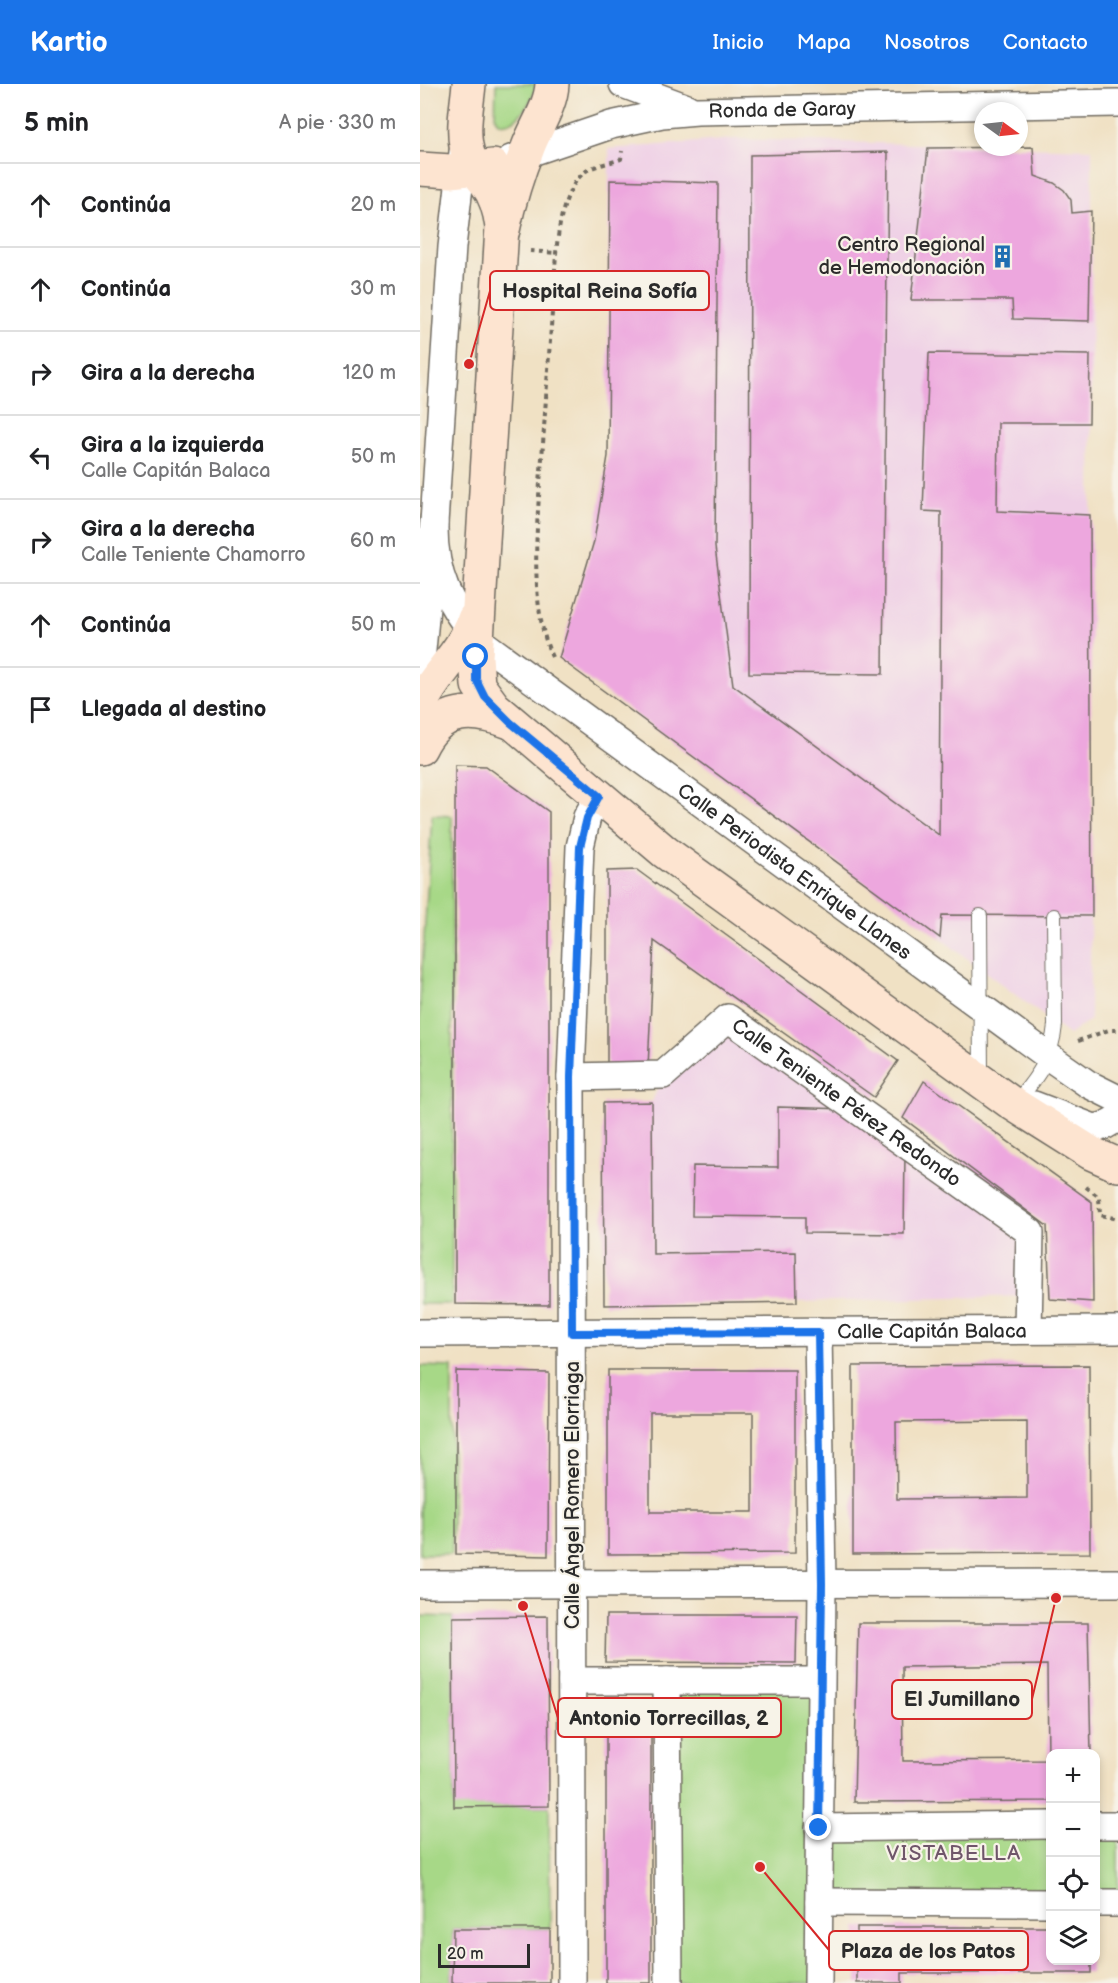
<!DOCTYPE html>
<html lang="es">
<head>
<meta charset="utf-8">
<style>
  body { margin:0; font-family:"Balsamiq Sans",sans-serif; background:#f2f2f2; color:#202124 }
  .controls { position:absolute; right:18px; bottom:18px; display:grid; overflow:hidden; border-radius:12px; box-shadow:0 3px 9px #0003 }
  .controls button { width:54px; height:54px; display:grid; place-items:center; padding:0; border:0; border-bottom:2px solid #e0e0e0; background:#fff; color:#202124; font:30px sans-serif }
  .compass { position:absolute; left:554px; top:18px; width:54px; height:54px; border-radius:50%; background:#fff; box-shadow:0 3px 9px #0003; rotate:105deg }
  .scale { position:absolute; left:18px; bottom:15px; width:92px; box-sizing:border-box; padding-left:6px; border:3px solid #2b2b2b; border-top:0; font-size:16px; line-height:21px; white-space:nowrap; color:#2b2b2b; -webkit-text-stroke:4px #f7f3e8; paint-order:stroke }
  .stop { position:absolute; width:18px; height:18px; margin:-14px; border:4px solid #1a73e8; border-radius:50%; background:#fff }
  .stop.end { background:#1a73e8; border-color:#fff; box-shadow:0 2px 6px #0008 }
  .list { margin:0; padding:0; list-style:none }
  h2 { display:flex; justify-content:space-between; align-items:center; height:78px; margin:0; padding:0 24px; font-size:26px }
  h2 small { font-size:20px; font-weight:400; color:#757577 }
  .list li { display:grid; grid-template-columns:39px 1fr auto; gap:18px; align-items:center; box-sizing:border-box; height:84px; padding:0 24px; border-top:2px solid #e0e0e0 }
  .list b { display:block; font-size:22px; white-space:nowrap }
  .list p { margin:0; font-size:20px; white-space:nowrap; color:#757577 }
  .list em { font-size:20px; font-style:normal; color:#757577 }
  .icon { flex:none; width:33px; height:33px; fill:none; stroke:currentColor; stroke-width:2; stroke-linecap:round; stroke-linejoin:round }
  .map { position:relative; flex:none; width:698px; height:1899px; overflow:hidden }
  header { display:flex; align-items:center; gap:36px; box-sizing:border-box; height:84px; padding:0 30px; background:#1a73e8; color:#fff }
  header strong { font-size:28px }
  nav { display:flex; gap:33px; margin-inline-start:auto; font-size:21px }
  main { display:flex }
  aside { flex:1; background:#fff }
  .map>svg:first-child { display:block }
  .built { fill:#efd0e6 }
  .green { fill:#a7d887; stroke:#698259; stroke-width:1.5 }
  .building { fill:#eda7de; fill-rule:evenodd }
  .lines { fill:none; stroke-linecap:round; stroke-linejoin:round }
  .lane-casing { stroke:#706b61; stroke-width:16 }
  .street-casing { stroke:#706b61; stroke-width:30 }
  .secondary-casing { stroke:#706b61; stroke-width:36 }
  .path { stroke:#706b61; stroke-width:4; stroke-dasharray:4.5 4.5; stroke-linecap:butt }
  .lane { stroke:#fff; stroke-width:14 }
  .street { stroke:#fff; stroke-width:27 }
  .secondary { stroke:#fde4d0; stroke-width:33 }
  .route { stroke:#1a73e8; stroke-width:8 }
  .labels { text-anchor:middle; stroke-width:4.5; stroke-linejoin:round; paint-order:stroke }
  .street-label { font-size:20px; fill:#2b2b2b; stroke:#f7f3e8 }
  .poi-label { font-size:20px; fill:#2b2b2b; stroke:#f7f3e8; text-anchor:end }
  .neighbourhood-label { font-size:21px; letter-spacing:1.5px; fill:#6f566a; stroke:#f7f3e8 }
  .leader { fill:none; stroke:#d62828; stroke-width:2 }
  .callout-dot { fill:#d62828; stroke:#f7f3e8; stroke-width:2 }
  .callout { fill:#f7f3e8; stroke:#d62828; stroke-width:2 }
  .callout-label { font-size:21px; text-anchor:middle; font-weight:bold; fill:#2b2b2b }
</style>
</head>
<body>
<header>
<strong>Kartio</strong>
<nav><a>Inicio</a><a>Mapa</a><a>Nosotros</a><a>Contacto</a></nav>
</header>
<main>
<aside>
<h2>5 min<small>A pie · 330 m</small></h2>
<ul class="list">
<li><svg class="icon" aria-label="ahead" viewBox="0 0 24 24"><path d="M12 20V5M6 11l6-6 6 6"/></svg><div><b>Continúa</b></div><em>20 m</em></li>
<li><svg class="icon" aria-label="ahead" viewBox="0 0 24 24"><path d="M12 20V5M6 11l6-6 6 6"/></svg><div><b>Continúa</b></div><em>30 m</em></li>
<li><svg class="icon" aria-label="right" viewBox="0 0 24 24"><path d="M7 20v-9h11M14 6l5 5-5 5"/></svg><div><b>Gira a la derecha</b></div><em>120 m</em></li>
<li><svg class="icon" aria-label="left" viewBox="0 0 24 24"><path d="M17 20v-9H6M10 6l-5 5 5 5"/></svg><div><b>Gira a la izquierda</b><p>Calle Capitán Balaca</p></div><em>50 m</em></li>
<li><svg class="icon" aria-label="right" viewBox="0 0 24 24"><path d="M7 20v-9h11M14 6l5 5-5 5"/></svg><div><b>Gira a la derecha</b><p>Calle Teniente Chamorro</p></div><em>60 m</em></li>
<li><svg class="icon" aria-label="ahead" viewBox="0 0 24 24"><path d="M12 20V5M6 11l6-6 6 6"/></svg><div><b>Continúa</b></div><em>50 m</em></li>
<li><svg class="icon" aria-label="arrive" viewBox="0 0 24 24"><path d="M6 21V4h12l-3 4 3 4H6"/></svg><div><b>Llegada al destino</b></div></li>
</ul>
</aside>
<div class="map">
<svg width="698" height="1899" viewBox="0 0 698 1899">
  <rect width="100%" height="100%" fill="#f7f3e8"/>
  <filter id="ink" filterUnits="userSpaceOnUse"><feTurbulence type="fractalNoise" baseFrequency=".0167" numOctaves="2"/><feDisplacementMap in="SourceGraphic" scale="12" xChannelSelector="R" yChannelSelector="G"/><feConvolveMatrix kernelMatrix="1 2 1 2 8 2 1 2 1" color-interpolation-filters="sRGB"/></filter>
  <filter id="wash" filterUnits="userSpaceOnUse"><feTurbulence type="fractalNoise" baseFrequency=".008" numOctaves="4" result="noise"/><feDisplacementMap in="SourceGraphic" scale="24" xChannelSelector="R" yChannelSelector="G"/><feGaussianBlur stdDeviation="1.35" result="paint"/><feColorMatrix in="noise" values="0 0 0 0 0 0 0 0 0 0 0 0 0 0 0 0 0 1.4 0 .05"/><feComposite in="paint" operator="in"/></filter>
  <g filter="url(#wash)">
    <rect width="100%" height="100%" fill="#f0e1c4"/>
    <g class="built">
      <path d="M314 55 672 65 670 936 649 951 520 854 139 574 174 457 188 372 189 65Z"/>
      <path d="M308 934 610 1148 608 1212 377 1218 376 1168 233 1170 232 1018 243 991Z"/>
    </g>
    <g class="green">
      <path d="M76 0H116C114 16 97 43 79 39L75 34Z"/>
      <path d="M12 731 32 732V1220H0V916Z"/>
      <path d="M0 1282 32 1283V1470H0Z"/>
      <path d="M0 1532 33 1533 34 1722H129L130 1845H33L32 1899H0Z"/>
      <path d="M247 1597H400L399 1744 630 1741V1819L399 1818 398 1899H249Z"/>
      <rect x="676" y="1741" width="22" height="78"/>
    </g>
    <g id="blocks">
      <g class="building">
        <path d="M613 63 615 92 634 99 644 106 651 116 652 129 671 127 669 237 593 235 592 216H491L508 64Z"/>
        <path d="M468 68 463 590 329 589 330 71Z"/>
        <path d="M190 96 298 99 295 463 313 601 519 751 521 428 503 427 509 269 670 271 669 339H578L577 427 670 431 672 832 522 831 520 854 139 574 174 457 188 372Z"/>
        <path d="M35 681 66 682 129 728V1221L35 1220Z"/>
        <path d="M217 786 478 977 454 1013 234 857 228 984 187 983V787Z"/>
        <path d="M504 997 672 1118 673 1218 630 1215 627 1142 483 1034Z"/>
        <path d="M232 1018 233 1170 376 1168 377 1218 184 1221 183 1019Z"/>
        <path d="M358 1023 427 1025 485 1067 484 1150 385 1149V1133L272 1132 273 1082 358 1083Z"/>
        <path d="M669 1281 670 1469 433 1470V1282ZM607 1337V1414L477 1415 476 1338Z"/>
        <path d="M188 1286H375V1469L188 1470ZM230 1329H333V1428H230Z"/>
        <path d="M36 1287 129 1289 128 1472 36 1470Z"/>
        <path d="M186 1531H377L376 1579 185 1578Z"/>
        <path d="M128 1532 129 1722 34 1723 33 1533Z"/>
        <path d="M438 1539H668L671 1670H630V1717L434 1718ZM627 1581 628 1676 483 1677 482 1583Z"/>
        <rect x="186" y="1642" width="45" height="257"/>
        <path d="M437 1843H630V1876H671V1889H482V1899H437Z"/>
        <path d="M33 1845H130V1899H32Z"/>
      </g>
    </g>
  </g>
  <g filter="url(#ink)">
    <use href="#blocks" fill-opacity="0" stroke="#706b61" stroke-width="1.5"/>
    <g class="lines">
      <defs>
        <g id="lane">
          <path d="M560 832 561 995"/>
          <path d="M599 1015C619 991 632 973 635 941L634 832"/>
        </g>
        <g id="street">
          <path d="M203 0 267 24"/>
          <path id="s1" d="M91 75 191 41 242 30 277 27 698 19"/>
          <path id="s2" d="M14 439C13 489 29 526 65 561L635 977 668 1000 698 1015"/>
          <path d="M0 587 14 439 32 163 43 68"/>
          <path id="s3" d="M151 993 243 991 308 934 610 1148 608 1246"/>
          <path d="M614 1021 674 1044 684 1042 698 1034"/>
          <path d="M398 1247 402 1500 398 1899"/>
          <path id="s4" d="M0 1249 698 1246"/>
          <path d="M0 1500 698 1499"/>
          <path d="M152 1597H247"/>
          <path d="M676 1741H698"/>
          <path d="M399 1744 630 1741"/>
          <path d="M399 1818 630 1819"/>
          <path d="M676 1819H698"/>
          <path d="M152 1899 151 993 160 763 167 733 179 712"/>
          <path d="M249 1899 247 1597H400"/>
        </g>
        <g id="secondary">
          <path d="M49 0C47 23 40 53 50 75 53 84 60 91 66 99 76 112 80 127 82 143L56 573 58 601 74 623 245 768 590 1018 671 1069 698 1081"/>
          <path d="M0 85 31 87 73 82"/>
          <path d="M83 146C89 117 98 88 109 61 117 41 131 21 132 0"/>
          <path d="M0 622C14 590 43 569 54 535"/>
          <path d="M0 664C20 623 52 624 90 638"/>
        </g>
      </defs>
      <use href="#lane" class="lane-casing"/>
      <use href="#street" class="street-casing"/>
      <use href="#secondary" class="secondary-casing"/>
      <g class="path">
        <path d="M110 167 136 169"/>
        <path d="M132 573C106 515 119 422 123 360 127 296 132 232 136 169 139 143 143 104 166 87 175 81 191 79 201 75L202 67"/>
        <path d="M658 957 689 946H698"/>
        <path d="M666 1103 679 1113 680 1131 698 1135"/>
      </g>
      <use href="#lane" class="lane"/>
      <use href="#street" class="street"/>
      <use href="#secondary" class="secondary"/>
    </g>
  </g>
  <g class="lines" filter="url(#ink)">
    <path class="route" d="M56 573V595L65 613 90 638 179 712 167 734 160 763 151 993 152 1249 398 1248 402 1500 399 1744"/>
  </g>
  <defs>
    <symbol id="building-bare" viewBox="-9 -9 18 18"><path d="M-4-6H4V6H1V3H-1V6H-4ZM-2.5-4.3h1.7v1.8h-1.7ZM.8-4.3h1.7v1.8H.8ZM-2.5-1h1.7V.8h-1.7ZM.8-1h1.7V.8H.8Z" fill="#1f6fb2" stroke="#f7f3e8" stroke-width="2.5" paint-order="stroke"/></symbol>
  </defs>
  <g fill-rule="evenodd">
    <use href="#building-bare" x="566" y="156" width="33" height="33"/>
  </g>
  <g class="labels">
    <g class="street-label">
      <text dy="7" stroke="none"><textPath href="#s1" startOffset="278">Ronda de Garay</textPath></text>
      <text dy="7" stroke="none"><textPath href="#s2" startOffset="520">Calle Periodista Enrique Llanes</textPath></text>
      <text dy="7" stroke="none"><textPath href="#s3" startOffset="324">Calle Teniente Pérez Redondo</textPath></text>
      <text dy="7" stroke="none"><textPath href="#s4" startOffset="512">Calle Capitán Balaca</textPath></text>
      <text transform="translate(152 1411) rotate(-90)" y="7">Calle Ángel Romero Elorriaga</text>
    </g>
    <g class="poi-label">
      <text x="565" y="167">Centro Regional<tspan x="565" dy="23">de Hemodonación</tspan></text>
    </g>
    <g class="neighbourhood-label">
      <text x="534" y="1776">VISTABELLA</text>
    </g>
  </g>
  <path class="leader" d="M49 280L70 207M636 1514L612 1615M103 1522L138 1634M340 1783L409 1866"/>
  <g class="callout-dot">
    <circle cx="49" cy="280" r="6"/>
    <circle cx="636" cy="1514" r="6"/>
    <circle cx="103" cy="1522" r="6"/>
    <circle cx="340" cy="1783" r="6"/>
  </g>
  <g class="callout">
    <rect x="70" y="187" width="219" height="39" rx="6"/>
    <rect x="472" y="1596" width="140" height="39" rx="6"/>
    <rect x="138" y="1614" width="223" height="39" rx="6"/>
    <rect x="409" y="1847" width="199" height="39" rx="6"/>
  </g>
  <g class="callout-label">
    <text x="180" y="214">Hospital Reina Sofía</text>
    <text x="542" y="1622">El Jumillano</text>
    <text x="249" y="1641">Antonio Torrecillas, 2</text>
    <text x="508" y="1874">Plaza de los Patos</text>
  </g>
</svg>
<div class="controls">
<button>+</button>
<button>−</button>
<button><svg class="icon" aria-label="locate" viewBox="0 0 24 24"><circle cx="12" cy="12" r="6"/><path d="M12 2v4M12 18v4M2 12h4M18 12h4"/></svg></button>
<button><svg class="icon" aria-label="layers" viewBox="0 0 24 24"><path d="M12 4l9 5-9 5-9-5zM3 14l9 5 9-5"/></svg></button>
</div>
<svg class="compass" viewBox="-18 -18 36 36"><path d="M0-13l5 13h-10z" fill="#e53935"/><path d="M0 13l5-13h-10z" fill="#757577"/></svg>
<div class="scale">20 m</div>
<div class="stop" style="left:56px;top:573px"></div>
<div class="stop end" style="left:399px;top:1744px"></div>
</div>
</main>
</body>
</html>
